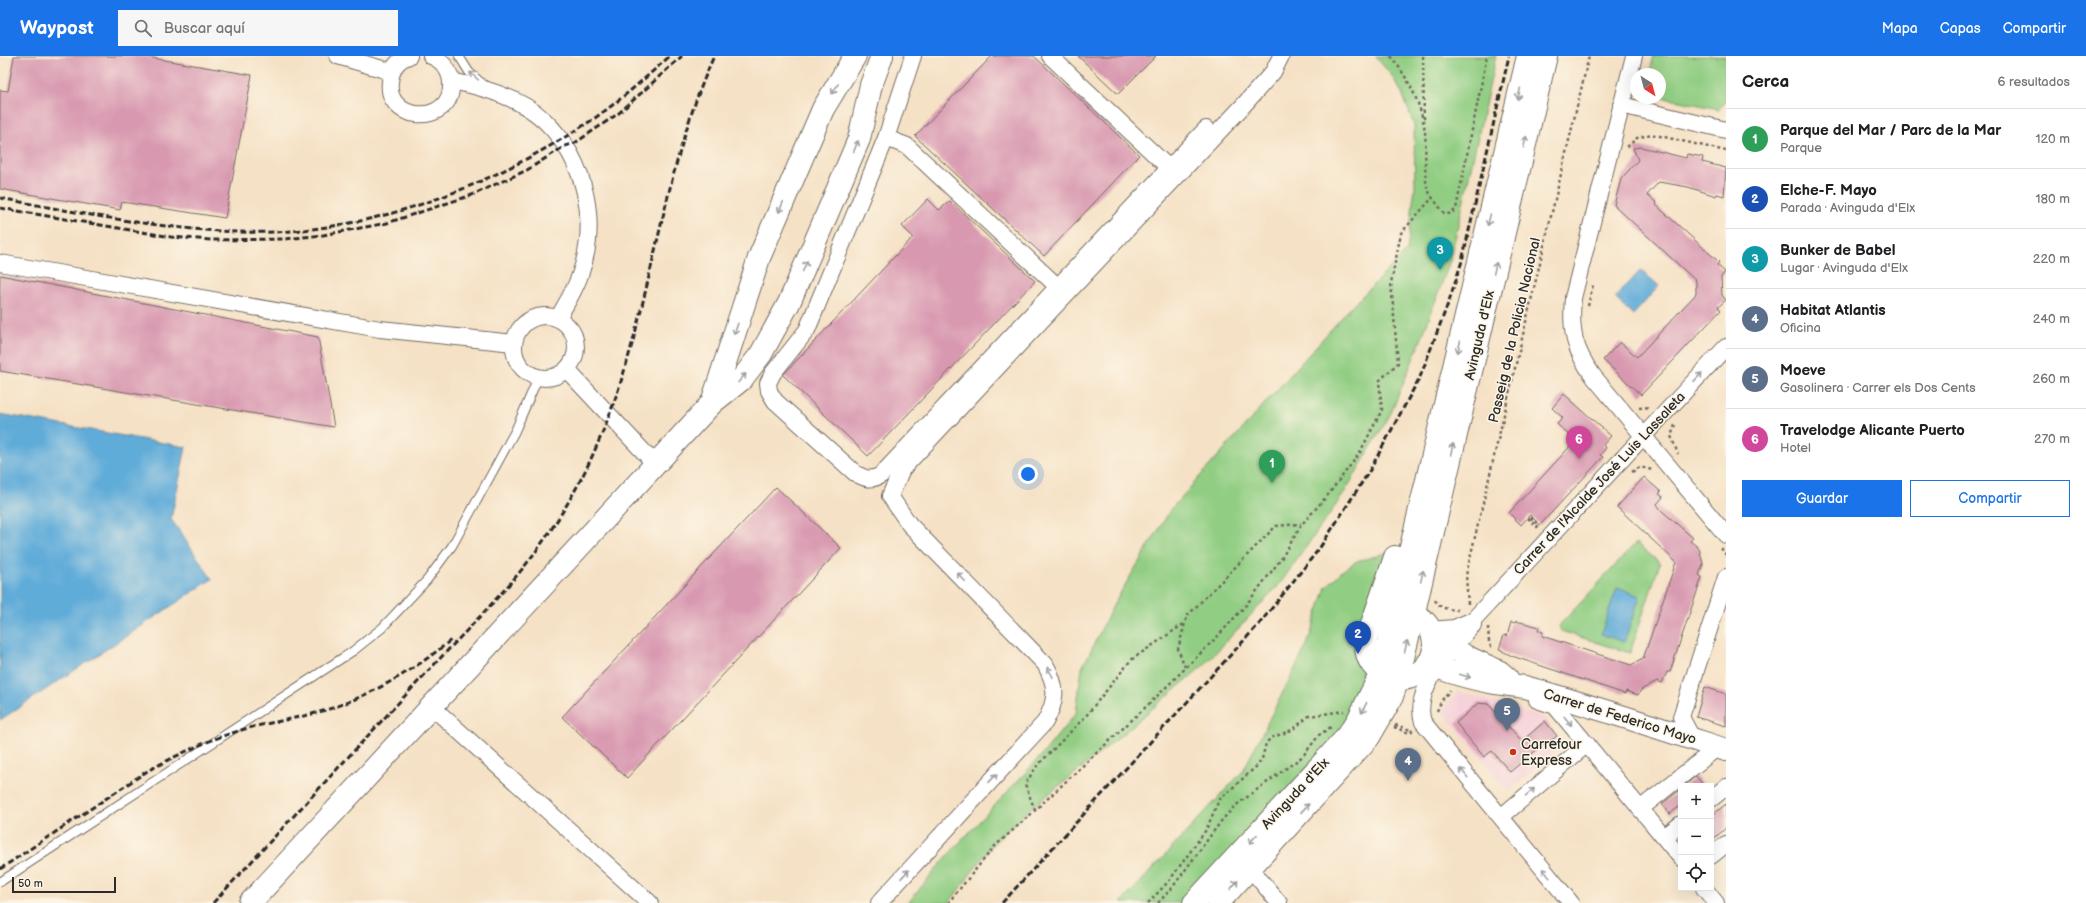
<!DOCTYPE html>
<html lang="es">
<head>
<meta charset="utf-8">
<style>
  body { margin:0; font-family:"Balsamiq Sans",sans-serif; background:#f6f6f6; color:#202124 }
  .controls { position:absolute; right:12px; bottom:12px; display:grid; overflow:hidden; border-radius:0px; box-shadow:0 4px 16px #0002 }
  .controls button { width:36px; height:36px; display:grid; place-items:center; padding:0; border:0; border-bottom:1px solid #e0e0e0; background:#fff; color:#202124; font:20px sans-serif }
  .compass { position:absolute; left:1630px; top:12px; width:36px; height:36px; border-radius:50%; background:#fff; box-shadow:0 4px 16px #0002; rotate:144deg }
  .scale { position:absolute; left:12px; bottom:10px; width:104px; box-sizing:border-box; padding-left:4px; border:2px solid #2b2b2b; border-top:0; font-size:11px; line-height:14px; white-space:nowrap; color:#2b2b2b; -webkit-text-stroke:3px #fcf5e5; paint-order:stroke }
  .you { position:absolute; left:1028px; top:418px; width:14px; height:14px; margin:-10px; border:3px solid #fff; border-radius:50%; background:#1a73e8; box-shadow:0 0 0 6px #1a73e833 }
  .badge { display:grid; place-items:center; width:26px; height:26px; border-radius:50%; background:#1a73e8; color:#fff; font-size:13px; font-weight:700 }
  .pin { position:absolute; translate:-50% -33px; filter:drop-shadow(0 1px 2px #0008) }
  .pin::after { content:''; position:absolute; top:21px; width:14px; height:12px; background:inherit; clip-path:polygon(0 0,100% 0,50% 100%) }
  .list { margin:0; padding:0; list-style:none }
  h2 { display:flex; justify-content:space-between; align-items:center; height:52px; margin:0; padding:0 16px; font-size:17px }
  h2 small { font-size:13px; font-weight:400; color:#757577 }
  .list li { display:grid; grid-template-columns:26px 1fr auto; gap:12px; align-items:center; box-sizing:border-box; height:60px; padding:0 16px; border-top:1px solid #e0e0e0 }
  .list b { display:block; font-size:15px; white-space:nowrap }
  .list p { margin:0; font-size:13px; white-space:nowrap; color:#757577 }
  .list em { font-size:13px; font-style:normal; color:#757577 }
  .actions { display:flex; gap:8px; padding:12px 16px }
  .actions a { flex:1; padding:9px 0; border:1px solid #1a73e8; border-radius:0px; text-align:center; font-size:14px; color:#1a73e8 }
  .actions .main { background:#1a73e8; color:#fff }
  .icon { flex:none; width:22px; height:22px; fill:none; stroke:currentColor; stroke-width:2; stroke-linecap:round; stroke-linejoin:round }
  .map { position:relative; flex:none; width:1726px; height:847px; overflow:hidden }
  header { display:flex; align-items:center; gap:24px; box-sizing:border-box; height:56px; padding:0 20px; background:#1a73e8; color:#fff }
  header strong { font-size:19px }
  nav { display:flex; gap:22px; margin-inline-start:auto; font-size:14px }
  .search { width:280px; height:36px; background:#f6f6f6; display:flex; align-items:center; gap:10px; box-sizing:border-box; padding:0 14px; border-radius:0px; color:#757577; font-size:15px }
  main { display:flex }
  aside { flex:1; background:#fff }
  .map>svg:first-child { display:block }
  .built { fill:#f5cfd9 }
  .green { fill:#91ce83; stroke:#5e7c57 }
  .water { fill:#60acd9; stroke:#466c82 }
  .building { fill:#d898b0 }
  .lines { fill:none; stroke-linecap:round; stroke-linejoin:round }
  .lane-casing { stroke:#726b61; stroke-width:10 }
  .street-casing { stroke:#726b61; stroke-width:18 }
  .secondary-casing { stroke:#726b61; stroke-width:24 }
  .primary-casing { stroke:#726b61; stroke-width:24 }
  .path { stroke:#726b61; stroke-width:2.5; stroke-dasharray:3 3; stroke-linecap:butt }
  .lane { stroke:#fff; stroke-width:8 }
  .street { stroke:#fff; stroke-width:16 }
  .secondary { stroke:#fff; stroke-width:22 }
  .primary { stroke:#fff; stroke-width:22 }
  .rail { stroke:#2b2b2b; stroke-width:3; stroke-dasharray:6 3; stroke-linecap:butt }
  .oneway { stroke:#a0a0a0 }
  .poi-dot { fill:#c8321e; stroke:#fcf5e5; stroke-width:1.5 }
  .labels { text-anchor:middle; stroke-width:3; stroke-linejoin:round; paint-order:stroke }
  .street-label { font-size:14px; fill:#2b2b2b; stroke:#fcf5e5 }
  .poi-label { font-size:14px; fill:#2b2b2b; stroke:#fcf5e5; text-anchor:start }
</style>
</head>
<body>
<header>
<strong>Waypost</strong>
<div class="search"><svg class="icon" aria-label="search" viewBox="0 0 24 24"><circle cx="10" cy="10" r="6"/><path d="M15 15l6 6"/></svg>Buscar aquí</div>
<nav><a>Mapa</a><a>Capas</a><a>Compartir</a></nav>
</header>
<main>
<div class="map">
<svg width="1726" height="847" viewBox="0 0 1726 847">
  <rect width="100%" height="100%" fill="#fcf5e5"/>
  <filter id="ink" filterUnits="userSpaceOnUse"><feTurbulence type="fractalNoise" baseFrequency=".025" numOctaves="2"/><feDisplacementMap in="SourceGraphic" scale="8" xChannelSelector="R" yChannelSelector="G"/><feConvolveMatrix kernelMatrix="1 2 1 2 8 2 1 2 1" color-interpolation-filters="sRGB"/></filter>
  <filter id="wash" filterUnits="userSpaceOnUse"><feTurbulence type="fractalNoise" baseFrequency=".012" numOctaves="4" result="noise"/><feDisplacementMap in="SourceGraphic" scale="16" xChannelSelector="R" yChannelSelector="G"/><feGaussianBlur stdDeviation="0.9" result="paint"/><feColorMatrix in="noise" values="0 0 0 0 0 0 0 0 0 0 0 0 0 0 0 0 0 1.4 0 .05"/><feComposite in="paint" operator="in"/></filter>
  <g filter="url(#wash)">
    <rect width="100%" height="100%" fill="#f5e1c5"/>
    <path class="built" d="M1459 635 1544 662 1566 689 1508 735 1442 654Z"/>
    <g class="green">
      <path d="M1375 0H1496L1450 205 1423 279 1391 357 1343 439 1279 529 1205 608 1087 708 1032 751 994 787 949 847H908L949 798 1041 700 1076 657 1082 612 1116 544 1171 453 1351 251 1407 195 1415 131 1414 69 1402 37 1392 20Z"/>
      <path d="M1654 0H1726V46L1719 53 1660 41V18H1649Z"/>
      <path d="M1636 487 1660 507 1630 597 1561 575 1559 570Z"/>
      <path d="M1389 496 1362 568 1357 589 1362 612 1361 638 1348 667 1185 847H1121L1243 715 1307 589 1326 531 1342 515 1355 506Z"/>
    </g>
    <g class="water">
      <path d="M1641 214 1659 230 1633 259 1615 242Z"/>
      <path d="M0 358 186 391 171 463 212 523 0 664Z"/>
      <path d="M1617 532 1640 540 1624 586 1601 578Z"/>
    </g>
    <g id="blocks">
      <g class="building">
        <path d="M14 0H141L252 19 225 162 122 146 120 154 0 133V34L8 35Z"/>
        <path d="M992 0H1034L1139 99 1044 200 915 80Z"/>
        <path d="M1078 0H1156L1118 38Z"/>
        <path d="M1641 91 1686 102 1687 98 1703 101 1702 106 1726 112 1724 140 1717 138 1716 140 1688 131 1659 126 1647 139 1657 147 1656 149 1719 206 1717 209 1725 216 1721 221 1722 239 1726 244 1718 251 1721 254 1641 339 1603 304 1620 286 1637 301 1696 238V225L1614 149 1621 123 1638 104 1633 92Z"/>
        <path d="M928 143 939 154 950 145 1035 225 868 400 783 319 913 181 902 170Z"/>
        <path d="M0 219 318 281 334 371 0 315Z"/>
        <path d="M1564 338 1611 380 1603 389 1606 392 1600 399 1603 401 1540 469 1530 459 1521 469 1509 457 1575 385 1557 368 1563 362 1552 352Z"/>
        <path d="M1644 421 1661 436 1659 438 1663 441 1657 448 1661 454 1693 482 1690 485 1699 492 1703 508 1699 519 1702 521 1683 577 1670 616H1667L1662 627 1657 625 1641 634 1638 639 1626 635 1625 638 1512 600 1502 595V594L1499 593 1504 579 1507 580 1511 566 1515 567 1516 565 1539 571 1538 574 1543 576 1542 580 1631 609 1643 603 1676 506 1617 451Z"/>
        <path d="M776 431 841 492 627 722 562 661Z"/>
        <path d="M1705 631 1726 638V670L1696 661Z"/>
        <path d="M1478 647 1488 648 1522 685 1545 665 1557 680 1547 687 1546 686 1510 716 1492 695 1484 701 1456 667Z"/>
        <path d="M1696 720 1704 730H1684Z"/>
        <path d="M1681 733V749L1670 758 1662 748Z"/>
        <path d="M1726 748V772L1711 785V760Z"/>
      </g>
    </g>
  </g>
  <g filter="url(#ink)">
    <use href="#blocks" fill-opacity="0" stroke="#726b61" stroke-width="1"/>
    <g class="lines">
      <defs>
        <g id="lane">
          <path d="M459 0 469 16 484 29"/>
          <path d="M0 826 353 595 382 572 427 524 452 490 515 375 538 322"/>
        </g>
        <g id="street">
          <path d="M338 0 392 16"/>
          <path d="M409 0C400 3 393 10 391 20 379 68 455 72 451 26 450 14 442 4 431 0"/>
          <path d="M913 0 886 82 807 274 773 317 768 327 769 335 775 345 855 417C865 423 871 425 881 419L1206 73"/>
          <path d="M1050 0 1169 112"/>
          <path d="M1634 0 1573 242C1570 275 1574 294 1594 321L1726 479"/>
          <path d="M451 25C483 31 521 42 545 65 586 105 599 166 580 219 575 234 566 248 558 262"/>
          <path d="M1621 49 1726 74"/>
          <path d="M886 82 907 90 1057 230"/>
          <path d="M0 207 380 273 514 287"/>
          <circle cx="545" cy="291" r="31"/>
          <path d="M567 314 656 409"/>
          <path d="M1473 564V569C1452 593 1412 631 1423 666L1571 847"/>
          <path d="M1431 574 1454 572 1473 564 1726 291"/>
          <path d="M1537 644 1555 650 1681 802"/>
          <path d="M431 650 650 847"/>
          <path d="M1692 682 1681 661 1726 521"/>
          <path d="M1711 743 1726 731"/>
          <path d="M1640 753 1718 691"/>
          <path d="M1501 761 1587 688"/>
          <path d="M1664 781 1681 768"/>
          <path d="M1711 800 1726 788"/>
          <path d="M1250 812 1279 847"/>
          <path d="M1704 832 1716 847"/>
          <path d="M879 847 1045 666C1057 644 1058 631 1045 608L909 468 890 440 902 413 1241 52 1273 16 1281 0"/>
        </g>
        <g id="secondary">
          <path d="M712 347 759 202 823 53 855 0"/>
          <circle cx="1400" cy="589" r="34"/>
          <path d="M1431 574 1465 600 1500 616 1507 622"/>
          <path d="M1428 607C1449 617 1473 623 1495 627 1506 629 1515 629 1525 631 1593 650 1659 672 1726 694"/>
          <path d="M250 847 712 347 741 324 761 298 789 247 859 83 871 29 882 0"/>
        </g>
        <g id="primary">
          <path d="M1371 571 1395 501"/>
          <path d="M1194 847 1343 685 1357 666 1381 617 1528 0"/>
          <path d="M1218 847 1369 681 1391 643 1398 623 1546 0"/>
        </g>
      </defs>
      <use href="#lane" class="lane-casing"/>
      <use href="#street" class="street-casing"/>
      <use href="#secondary" class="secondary-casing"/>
      <use href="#primary" class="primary-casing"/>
      <g class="path">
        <path d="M1391 0C1407 21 1419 43 1424 69 1428 90 1422 115 1428 134 1431 141 1439 150 1444 157L1451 158 1456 153 1487 0"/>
        <path d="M1423 0 1424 65"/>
        <path d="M1627 91 1637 82 1651 78 1726 95"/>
        <path d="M1588 250 1593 229"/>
        <path d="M1639 352 1650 351"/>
        <path d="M1675 369 1671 380 1678 398"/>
        <path d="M1632 416 1640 411 1652 414"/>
        <path d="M1528 462 1537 471 1539 469 1529 460 1528 462"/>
        <path d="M1721 492 1726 499"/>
        <path d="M1435 544C1440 553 1448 553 1458 554"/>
        <path d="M1468 548 1466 519 1589 0"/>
        <path d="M1488 571 1489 586 1492 593"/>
        <path d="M1185 611 1178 593 1187 560 1276 470 1301 468"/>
        <path d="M1437 655 1442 644 1450 634"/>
        <path d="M1395 669 1411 674"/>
        <path d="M1394 671 1409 677 1413 674"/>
        <path d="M1035 754 1025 728 1037 710 1085 661 1131 604 1185 567"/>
        <path d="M948 847 995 790 1030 759 1149 648 1218 580 1246 549 1281 503 1302 468 1328 439 1359 398 1382 354 1379 325 1398 307 1391 227 1401 177 1433 141"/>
        <path d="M1148 847 1169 825 1206 774 1219 744 1258 709 1262 703 1266 687 1271 682 1292 674 1309 660 1344 655"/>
        <path d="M1158 847 1172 832 1222 764 1235 750 1303 700 1319 679 1331 671"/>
      </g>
      <use href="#lane" class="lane"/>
      <use href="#street" class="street"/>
      <use href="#secondary" class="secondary"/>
      <use href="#primary" class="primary"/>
      <g class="rail">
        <path d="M0 142C79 157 159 173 239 176 364 181 489 132 592 64 620 45 645 22 670 0"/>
        <path d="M0 152 171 181 212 184 285 183 323 179 387 167 472 139 527 114 565 90 575 87 619 57 682 0"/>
        <path d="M0 813 149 714C176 700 203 686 232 677 258 668 285 665 312 658 362 645 413 616 452 583"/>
        <path d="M213 847C281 774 348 701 416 628 450 591 487 555 519 517 551 478 578 434 598 387 652 263 658 124 714 0"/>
        <path d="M1002 847 1260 567 1319 493 1370 414 1420 321 1449 245 1462 205 1509 0"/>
      </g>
    </g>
    <defs><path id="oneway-shaft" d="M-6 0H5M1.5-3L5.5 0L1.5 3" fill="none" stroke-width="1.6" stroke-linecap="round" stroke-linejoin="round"/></defs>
    <g class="oneway">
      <use href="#oneway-shaft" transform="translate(474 20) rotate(-138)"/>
      <use href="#oneway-shaft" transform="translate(835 33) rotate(122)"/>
      <use href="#oneway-shaft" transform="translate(1519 38) rotate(104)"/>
      <use href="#oneway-shaft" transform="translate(1525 86) rotate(-76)"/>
      <use href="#oneway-shaft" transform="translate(856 90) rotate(-67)"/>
      <use href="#oneway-shaft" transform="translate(781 151) rotate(113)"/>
      <use href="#oneway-shaft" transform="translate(1489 164) rotate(103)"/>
      <use href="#oneway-shaft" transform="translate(805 210) rotate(-67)"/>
      <use href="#oneway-shaft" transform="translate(1495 212) rotate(-77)"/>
      <use href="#oneway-shaft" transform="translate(736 273) rotate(109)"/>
      <use href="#oneway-shaft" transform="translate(1459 291) rotate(103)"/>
      <use href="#oneway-shaft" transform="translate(1698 321) rotate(-47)"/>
      <use href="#oneway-shaft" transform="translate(742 322) rotate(-49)"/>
      <use href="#oneway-shaft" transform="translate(1452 393) rotate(-77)"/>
      <use href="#oneway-shaft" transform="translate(1422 520) rotate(-77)"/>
      <use href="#oneway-shaft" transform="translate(961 521) rotate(-134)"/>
      <use href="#oneway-shaft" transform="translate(1406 590) rotate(-77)"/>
      <use href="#oneway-shaft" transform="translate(1050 616) rotate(-119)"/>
      <use href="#oneway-shaft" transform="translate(1465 620) rotate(16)"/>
      <use href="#oneway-shaft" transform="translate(1364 652) rotate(116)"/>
      <use href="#oneway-shaft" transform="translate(1568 665) rotate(50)"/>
      <use href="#oneway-shaft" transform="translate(1464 717) rotate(-129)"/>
      <use href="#oneway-shaft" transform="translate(993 722) rotate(-47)"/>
      <use href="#oneway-shaft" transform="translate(1530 736) rotate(-40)"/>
      <use href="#oneway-shaft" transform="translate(1305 752) rotate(-47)"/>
      <use href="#oneway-shaft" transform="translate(1253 783) rotate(133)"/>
      <use href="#oneway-shaft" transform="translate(1546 817) rotate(-129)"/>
      <use href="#oneway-shaft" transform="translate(905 818) rotate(-47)"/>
      <use href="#oneway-shaft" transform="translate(1234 829) rotate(-48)"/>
    </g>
  </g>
  <circle class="poi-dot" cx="1513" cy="696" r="4"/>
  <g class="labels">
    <g class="street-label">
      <text transform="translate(1514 274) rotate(-77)" y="5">Passeig de la Policia Nacional</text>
      <text transform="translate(1479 279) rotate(-77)" y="5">Avinguda d'Elx</text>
      <text transform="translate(1599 427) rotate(-47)" y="5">Carrer de l'Alcalde José Luis Lassaleta</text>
      <text transform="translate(1620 660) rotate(17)" y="5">Carrer de Federico Mayo</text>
      <text transform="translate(1295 737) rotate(-47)" y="5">Avinguda d'Elx</text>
    </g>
    <g class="poi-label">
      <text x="1521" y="693">Carrefour<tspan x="1521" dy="16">Express</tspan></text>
    </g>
  </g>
</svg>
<div class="controls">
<button>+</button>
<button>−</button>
<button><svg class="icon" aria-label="locate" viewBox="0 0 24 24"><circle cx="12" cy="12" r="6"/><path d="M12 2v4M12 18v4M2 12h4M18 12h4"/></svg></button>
</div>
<svg class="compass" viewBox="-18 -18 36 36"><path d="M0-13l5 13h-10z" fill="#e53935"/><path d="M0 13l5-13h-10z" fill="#757577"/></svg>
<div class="scale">50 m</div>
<div class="you"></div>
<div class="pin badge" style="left:1272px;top:427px;background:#2e9e5b">1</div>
<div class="pin badge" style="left:1358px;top:598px;background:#1a4fb4">2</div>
<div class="pin badge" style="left:1440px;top:214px;background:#0f9aa8">3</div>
<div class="pin badge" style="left:1408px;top:725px;background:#5c6f8a">4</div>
<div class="pin badge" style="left:1507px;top:675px;background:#5c6f8a">5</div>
<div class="pin badge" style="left:1579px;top:403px;background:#d1479c">6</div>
</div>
<aside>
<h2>Cerca<small>6 resultados</small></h2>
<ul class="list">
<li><span class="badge" style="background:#2e9e5b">1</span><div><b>Parque del Mar / Parc de la Mar</b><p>Parque</p></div><em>120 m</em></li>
<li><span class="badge" style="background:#1a4fb4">2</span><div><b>Elche-F. Mayo</b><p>Parada · Avinguda d'Elx</p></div><em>180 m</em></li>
<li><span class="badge" style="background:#0f9aa8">3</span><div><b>Bunker de Babel</b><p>Lugar · Avinguda d'Elx</p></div><em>220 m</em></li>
<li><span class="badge" style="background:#5c6f8a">4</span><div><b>Habitat Atlantis</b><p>Oficina</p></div><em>240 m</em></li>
<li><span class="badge" style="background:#5c6f8a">5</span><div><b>Moeve</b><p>Gasolinera · Carrer els Dos Cents</p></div><em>260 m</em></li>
<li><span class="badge" style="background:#d1479c">6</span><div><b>Travelodge Alicante Puerto</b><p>Hotel</p></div><em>270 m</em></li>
</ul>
<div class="actions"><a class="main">Guardar</a><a>Compartir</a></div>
</aside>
</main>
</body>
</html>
